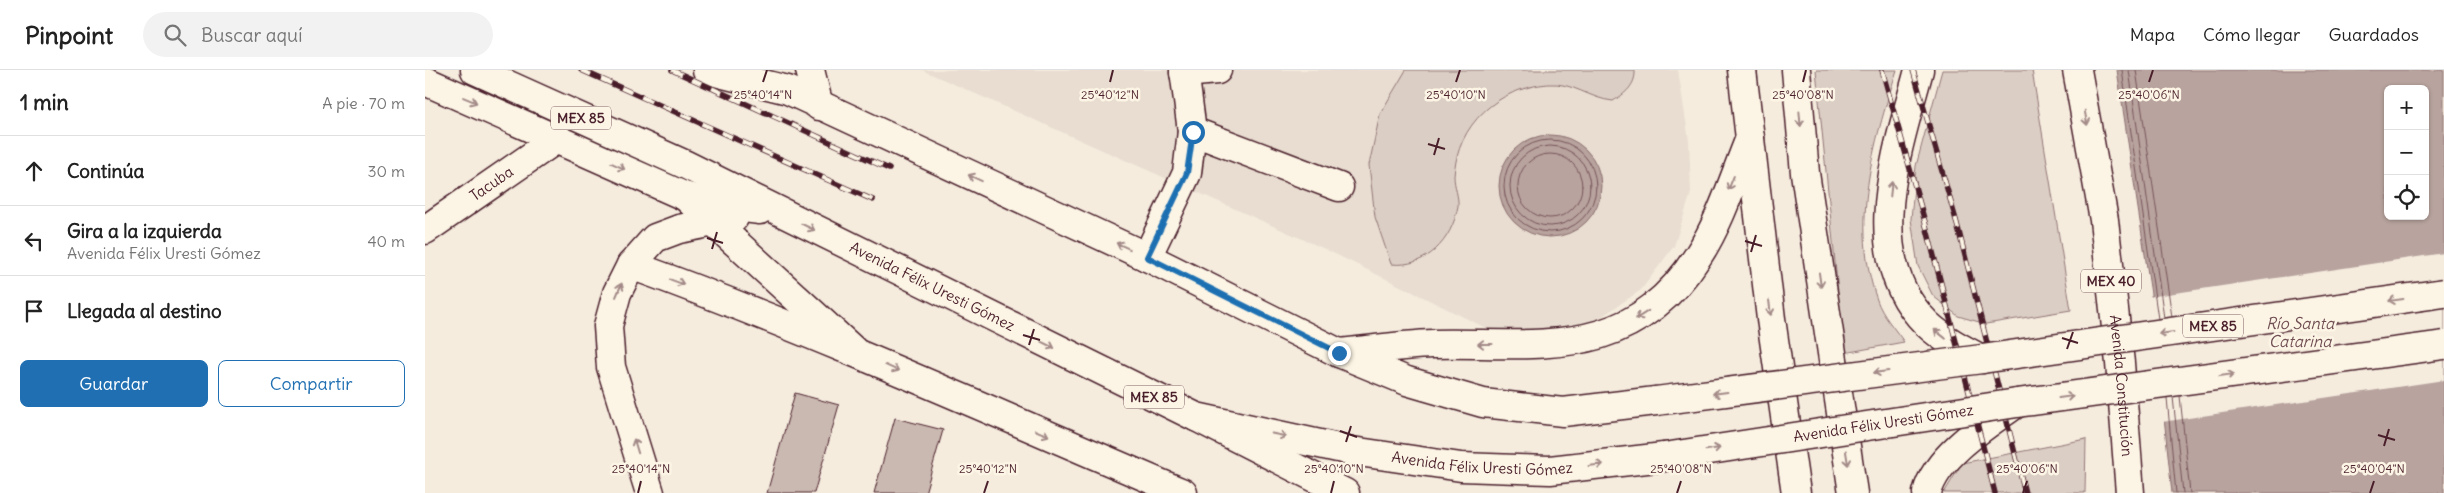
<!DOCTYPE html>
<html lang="es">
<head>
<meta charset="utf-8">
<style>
  body { margin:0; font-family:Delius,sans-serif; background:#f2f2f2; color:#222 }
  .controls { position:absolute; right:15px; top:15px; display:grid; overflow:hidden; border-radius:8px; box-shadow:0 1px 4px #0004 }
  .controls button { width:45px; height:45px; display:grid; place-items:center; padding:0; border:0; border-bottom:1px solid #e0e0e0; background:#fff; color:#222; font:25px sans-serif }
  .stop { position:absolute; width:15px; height:15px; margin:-11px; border:4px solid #1f6fb2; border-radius:50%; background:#fff }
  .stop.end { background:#1f6fb2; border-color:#fff; box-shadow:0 1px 5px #0008 }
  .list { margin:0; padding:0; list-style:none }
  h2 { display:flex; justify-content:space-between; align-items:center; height:65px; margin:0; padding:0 20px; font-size:21px }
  h2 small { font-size:16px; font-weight:400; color:#767676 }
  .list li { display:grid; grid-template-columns:32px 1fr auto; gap:15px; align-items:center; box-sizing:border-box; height:70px; padding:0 20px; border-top:1px solid #e0e0e0 }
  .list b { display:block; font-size:19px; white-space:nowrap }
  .list p { margin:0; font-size:16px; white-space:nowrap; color:#767676 }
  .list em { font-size:16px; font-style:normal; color:#767676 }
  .actions { display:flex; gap:10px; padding:15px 20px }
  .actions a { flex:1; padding:11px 0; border:1px solid #1f6fb2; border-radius:8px; text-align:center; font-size:18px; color:#1f6fb2 }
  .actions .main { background:#1f6fb2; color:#fff }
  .icon { flex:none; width:28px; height:28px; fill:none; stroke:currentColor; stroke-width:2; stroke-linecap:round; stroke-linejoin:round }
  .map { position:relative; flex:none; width:2019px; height:423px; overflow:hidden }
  header { display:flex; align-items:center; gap:30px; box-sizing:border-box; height:70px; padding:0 25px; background:#fff; border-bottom:1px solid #e0e0e0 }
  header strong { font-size:24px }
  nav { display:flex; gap:28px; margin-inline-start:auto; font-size:18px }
  .search { width:350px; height:45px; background:#f2f2f2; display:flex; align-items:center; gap:12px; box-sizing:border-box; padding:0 18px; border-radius:28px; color:#767676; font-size:19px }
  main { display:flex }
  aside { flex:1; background:#fff }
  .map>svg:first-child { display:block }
  .built { fill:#e8ddd0 }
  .green { fill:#dbcec4; stroke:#927678 }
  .water { fill:#b8a39e; stroke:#8c6e70; fill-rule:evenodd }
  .pier { fill:#f5ecde }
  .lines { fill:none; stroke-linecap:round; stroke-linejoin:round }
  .shore { stroke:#765459; stroke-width:1 }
  .building { fill:#cab9b1; stroke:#4a1f2b }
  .minor-casing { stroke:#4a1f2b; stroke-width:31 }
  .major-casing { stroke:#4a1f2b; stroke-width:31 }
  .highway-casing { stroke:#4a1f2b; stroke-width:31 }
  .minor { stroke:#fcf5e5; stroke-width:28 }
  .major { stroke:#fcf5e5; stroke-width:28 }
  .highway { stroke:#fcf5e5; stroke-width:28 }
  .rail-casing { stroke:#4a1f2b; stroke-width:5.5 }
  .rail { stroke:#fcf5e5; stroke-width:4; stroke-dasharray:11; stroke-linecap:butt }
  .major-bridge-casing { stroke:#4a1f2b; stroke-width:31; stroke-linecap:butt }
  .highway-bridge-casing { stroke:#4a1f2b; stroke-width:31; stroke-linecap:butt }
  .major-bridge { stroke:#fcf5e5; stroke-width:28 }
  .highway-bridge { stroke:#fcf5e5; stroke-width:28 }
  .oneway { stroke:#a38a88 }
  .route { stroke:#1f6fb2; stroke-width:6 }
  .ticks { fill:none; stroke:#4a1f2b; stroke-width:2 }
  .labels { text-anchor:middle; stroke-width:5; stroke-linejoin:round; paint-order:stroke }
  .shield { fill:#fcf5e5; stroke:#7f5f63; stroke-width:1 }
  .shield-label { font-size:14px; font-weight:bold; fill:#4a1f2b }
  .street-label { font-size:15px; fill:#4a1f2b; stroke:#fcf5e5 }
  .water-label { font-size:16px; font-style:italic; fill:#704d53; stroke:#fcf5e5 }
  .ticks-label { font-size:12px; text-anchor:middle; fill:#4a1f2b; stroke:#fcf5e5; stroke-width:5; stroke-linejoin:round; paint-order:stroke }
</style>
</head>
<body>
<header>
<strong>Pinpoint</strong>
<div class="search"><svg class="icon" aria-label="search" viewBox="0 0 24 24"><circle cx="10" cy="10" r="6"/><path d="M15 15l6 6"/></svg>Buscar aquí</div>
<nav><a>Mapa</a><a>Cómo llegar</a><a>Guardados</a></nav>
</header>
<main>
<aside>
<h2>1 min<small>A pie · 70 m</small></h2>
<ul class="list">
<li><svg class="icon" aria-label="ahead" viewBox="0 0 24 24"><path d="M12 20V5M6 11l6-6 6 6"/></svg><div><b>Continúa</b></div><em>30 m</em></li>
<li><svg class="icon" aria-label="left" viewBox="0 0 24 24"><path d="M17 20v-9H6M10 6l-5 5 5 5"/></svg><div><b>Gira a la izquierda</b><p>Avenida Félix Uresti Gómez</p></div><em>40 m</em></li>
<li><svg class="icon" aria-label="arrive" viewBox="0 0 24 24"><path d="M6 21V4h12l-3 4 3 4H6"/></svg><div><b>Llegada al destino</b></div></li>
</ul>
<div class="actions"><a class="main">Guardar</a><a>Compartir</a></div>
</aside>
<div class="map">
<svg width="2019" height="423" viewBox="0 0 2019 423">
  <rect width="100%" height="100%" fill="#f5ecde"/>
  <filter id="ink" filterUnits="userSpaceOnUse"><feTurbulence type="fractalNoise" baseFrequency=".02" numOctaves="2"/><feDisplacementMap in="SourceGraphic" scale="10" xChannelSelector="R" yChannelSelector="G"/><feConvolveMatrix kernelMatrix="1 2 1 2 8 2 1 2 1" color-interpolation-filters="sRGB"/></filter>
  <g filter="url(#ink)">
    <path class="built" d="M497 0H1253L1264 71 1266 123 1249 176 1216 220 1170 251 1117 264 1063 259 900 179Z"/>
    <g class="green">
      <path d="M981 0H1210C1211 15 1200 24 1188 31 1165 29 1148 12 1123 14 1073 18 1032 54 1029 106 1029 116 1034 127 1033 136 1027 171 1001 198 966 194L950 147 944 95 955 44Z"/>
      <path d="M1391 0H1472C1448 74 1425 154 1452 230 1457 245 1470 259 1479 272L1419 283Z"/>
      <path d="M1517 0H1607L1646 240 1561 254 1533 246 1508 226 1493 196 1486 149 1491 96Z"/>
      <path d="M1661 369 1660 423H1519L1537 393Z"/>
    </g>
    <g class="water">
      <path d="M1692 0H2019V423H1747L1726 224ZM1963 19H2000V146H1963Z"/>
      <circle cx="1125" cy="116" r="51"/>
    </g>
    <path class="pier" d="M2019 183V310L1737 352 1723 227Z"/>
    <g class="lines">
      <g class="shore">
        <path d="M1697 0 1733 249"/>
        <path d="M1704 0 1739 248"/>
        <path d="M1711 0 1747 247"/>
        <circle cx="1125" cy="116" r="46"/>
        <circle cx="1125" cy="116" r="40"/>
        <circle cx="1125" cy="116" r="32"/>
        <path d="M1755 326 1765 423"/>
        <path d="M1748 327 1758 423"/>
        <path d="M1742 328 1751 423"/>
      </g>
    </g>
    <g class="building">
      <path d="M370 323 414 335 389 423H342Z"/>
      <path d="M470 348 518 360 500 423H449Z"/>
    </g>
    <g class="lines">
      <defs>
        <g id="minor">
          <path d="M385 0 394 36"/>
          <path d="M759 0 767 61 914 117"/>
          <path d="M759 3 792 0"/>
          <path id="s1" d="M0 160 133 68"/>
          <path d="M722 187 762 103 767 61"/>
          <path d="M206 195C393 263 575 345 758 423"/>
          <path d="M225 423 186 297 183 256 192 223 206 195 230 168 254 159 309 148"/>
        </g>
        <g id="major">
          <path id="s2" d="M50 0 261 95 771 347 927 381 1036 397 1125 400 1239 387"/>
          <path d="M282 0 363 20 722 187 914 283 982 311 1058 333 1138 342 1231 331"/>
          <path d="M0 11 259 126 288 134 335 140"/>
          <path d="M264 130 428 280"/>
        </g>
        <g id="highway">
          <path d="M1317 0 1346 249 1371 423"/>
          <path d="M1371 0 1380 103 1428 423"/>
          <path d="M1494 0C1473 80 1433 186 1502 254 1518 269 1537 279 1557 289"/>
          <path id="s3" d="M1652 0 1679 150 1695 293 1705 423"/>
          <path d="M914 283C945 280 977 275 1008 274 1116 272 1205 292 1273 186 1296 151 1309 107 1325 68"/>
          <path d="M771 347 920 423"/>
          <path d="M1502 423C1511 386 1562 354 1592 333"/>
        </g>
      </defs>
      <use href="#minor" class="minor-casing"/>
      <use href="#major" class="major-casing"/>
      <use href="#highway" class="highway-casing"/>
      <use href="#minor" class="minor"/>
      <use href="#major" class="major"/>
      <use href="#highway" class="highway"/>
      <defs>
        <g id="rail">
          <path d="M156 0 448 130"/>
          <path d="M247 0 464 99"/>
          <path d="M1457 0 1502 159 1570 423"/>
          <path d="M1488 0 1531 150 1600 423"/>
        </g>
      </defs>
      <use href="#rail" class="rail-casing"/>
      <use href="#rail" class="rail"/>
      <defs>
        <g id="major-bridge">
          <path d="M1231 331 1557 289"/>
          <path id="s4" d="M1239 387 1592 333"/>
        </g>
        <g id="highway-bridge">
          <path d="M1557 289 2019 223"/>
          <path d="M1592 333 2019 275"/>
        </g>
      </defs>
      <use href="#major-bridge" class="major-bridge-casing"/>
      <use href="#highway-bridge" class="highway-bridge-casing"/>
      <use href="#major-bridge" class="major-bridge"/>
      <use href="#highway-bridge" class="highway-bridge"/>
    </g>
    <defs><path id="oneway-shaft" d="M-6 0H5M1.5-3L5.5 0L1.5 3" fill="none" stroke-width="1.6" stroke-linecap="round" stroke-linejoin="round" transform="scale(1.25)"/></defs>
    <g class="oneway">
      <use href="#oneway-shaft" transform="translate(45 30) rotate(23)"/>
      <use href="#oneway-shaft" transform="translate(1661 48) rotate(80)"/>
      <use href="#oneway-shaft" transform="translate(1375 49) rotate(85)"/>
      <use href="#oneway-shaft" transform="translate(193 96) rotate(25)"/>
      <use href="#oneway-shaft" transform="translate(550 108) rotate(-155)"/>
      <use href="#oneway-shaft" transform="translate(1306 113) rotate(112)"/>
      <use href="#oneway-shaft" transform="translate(1466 119) rotate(-84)"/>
      <use href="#oneway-shaft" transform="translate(383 157) rotate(26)"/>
      <use href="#oneway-shaft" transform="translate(698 176) rotate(-155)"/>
      <use href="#oneway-shaft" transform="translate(1395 210) rotate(82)"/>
      <use href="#oneway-shaft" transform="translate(252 212) rotate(20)"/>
      <use href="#oneway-shaft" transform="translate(194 220) rotate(-67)"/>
      <use href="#oneway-shaft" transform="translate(1971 230) rotate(172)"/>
      <use href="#oneway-shaft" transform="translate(1345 238) rotate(83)"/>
      <use href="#oneway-shaft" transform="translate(1217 245) rotate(147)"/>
      <use href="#oneway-shaft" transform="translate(1741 263) rotate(172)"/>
      <use href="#oneway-shaft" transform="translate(1515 264) rotate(-142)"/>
      <use href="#oneway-shaft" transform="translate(1060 274) rotate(180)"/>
      <use href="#oneway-shaft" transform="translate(623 275) rotate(26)"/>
      <use href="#oneway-shaft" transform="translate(467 298) rotate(24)"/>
      <use href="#oneway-shaft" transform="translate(1456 302) rotate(173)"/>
      <use href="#oneway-shaft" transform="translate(1802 305) rotate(-8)"/>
      <use href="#oneway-shaft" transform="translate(1295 323) rotate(173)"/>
      <use href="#oneway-shaft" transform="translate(1641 327) rotate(-8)"/>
      <use href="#oneway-shaft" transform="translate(617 363) rotate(23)"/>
      <use href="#oneway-shaft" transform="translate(854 365) rotate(12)"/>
      <use href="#oneway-shaft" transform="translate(211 376) rotate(-107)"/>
      <use href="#oneway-shaft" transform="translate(1288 379) rotate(-9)"/>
      <use href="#oneway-shaft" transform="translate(1422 388) rotate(81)"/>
      <use href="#oneway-shaft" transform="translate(1171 395) rotate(-7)"/>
    </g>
  </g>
  <g class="lines" filter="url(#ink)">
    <path class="route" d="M768 62 762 103 722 187 914 283"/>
  </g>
  <path class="ticks" d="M338 12 342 0M685 12 688 0M1031 12 1035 0M1378 12 1381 0M1724 12 1728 0M1003 74 1020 79M1009 85 1014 68M282 168 298 173M1320 171 1337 176M287 179 292 162M1326 182 1331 165M598 265 615 270M1637 268 1653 273M604 275 609 259M1642 279 1648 262M915 361 932 367M1953 365 1970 370M921 372 926 356M1959 376 1964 359M213 423 216 411M559 423 563 411M906 423 909 411M1252 423 1256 411M1598 423 1602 411M1945 423 1949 411"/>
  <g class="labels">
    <g class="shield">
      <rect x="126" y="36.5" width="60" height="23" rx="4"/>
      <rect x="1656" y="199.5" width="60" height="23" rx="4"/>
      <rect x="1758" y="244.5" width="60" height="23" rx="4"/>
      <rect x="699" y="315.5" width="60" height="23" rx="4"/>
    </g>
    <g class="shield-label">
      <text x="156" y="53">MEX 85</text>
      <text x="1686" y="216">MEX 40</text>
      <text x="1788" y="261">MEX 85</text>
      <text x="729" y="332">MEX 85</text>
    </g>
    <g class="street-label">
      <text dy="5" stroke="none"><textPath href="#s1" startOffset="81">Tacuba</textPath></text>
      <text dy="5" stroke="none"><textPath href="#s2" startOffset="506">Avenida Félix Uresti Gómez</textPath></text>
      <text dy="5" stroke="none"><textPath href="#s3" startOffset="319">Avenida Constitución</textPath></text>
      <text dy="5" stroke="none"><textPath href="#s4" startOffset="222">Avenida Félix Uresti Gómez</textPath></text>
      <text dy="5" stroke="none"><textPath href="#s2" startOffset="1091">Avenida Félix Uresti Gómez</textPath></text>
    </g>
    <g class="water-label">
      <text x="1875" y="259">Río Santa<tspan x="1875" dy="18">Catarina</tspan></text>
    </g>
  </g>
  <g class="ticks-label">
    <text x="338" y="29">25°40'14"N</text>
    <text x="685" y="29">25°40'12"N</text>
    <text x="1031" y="29">25°40'10"N</text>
    <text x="1378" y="29">25°40'08"N</text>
    <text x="1724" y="29">25°40'06"N</text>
    <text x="216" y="403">25°40'14"N</text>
    <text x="563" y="403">25°40'12"N</text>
    <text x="909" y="403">25°40'10"N</text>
    <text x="1256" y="403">25°40'08"N</text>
    <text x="1602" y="403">25°40'06"N</text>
    <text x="1949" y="403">25°40'04"N</text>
  </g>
</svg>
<div class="controls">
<button>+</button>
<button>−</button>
<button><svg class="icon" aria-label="locate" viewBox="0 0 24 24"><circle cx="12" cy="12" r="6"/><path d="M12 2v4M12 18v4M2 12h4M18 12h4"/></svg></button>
</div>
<div class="stop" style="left:768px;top:62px"></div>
<div class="stop end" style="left:914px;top:283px"></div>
</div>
</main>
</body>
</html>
